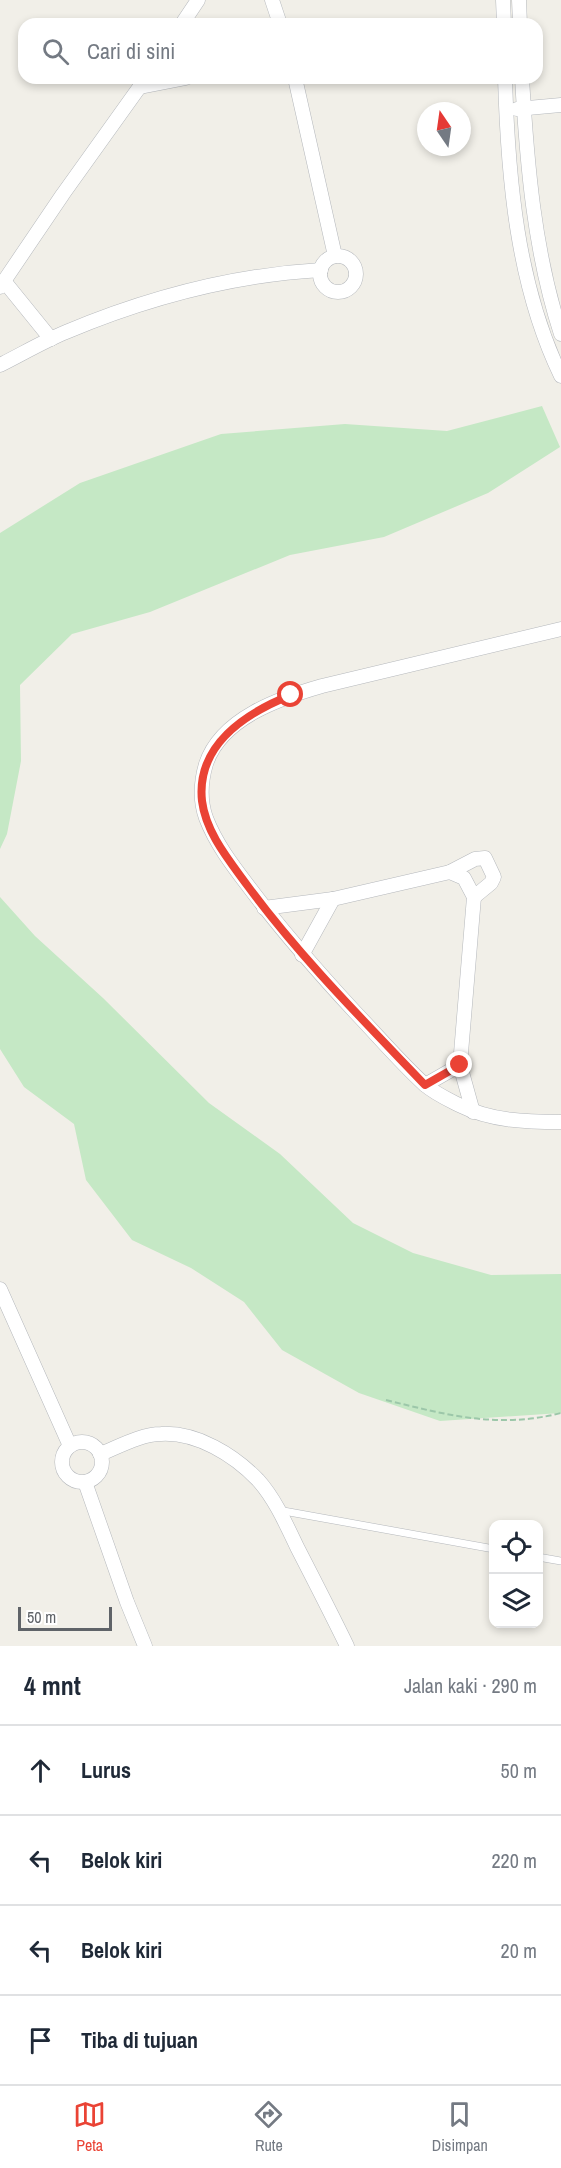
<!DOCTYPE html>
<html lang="id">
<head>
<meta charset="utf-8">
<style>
  body { margin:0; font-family:"Archivo Narrow",sans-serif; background:#f2f2f3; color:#1f2937 }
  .controls { position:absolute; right:18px; bottom:18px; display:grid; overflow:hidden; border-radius:12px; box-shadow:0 3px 9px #0003 }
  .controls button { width:54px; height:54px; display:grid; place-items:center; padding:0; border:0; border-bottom:2px solid #e0e1e3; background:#fff; color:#1f2937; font:30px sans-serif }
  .compass { position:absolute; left:417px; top:102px; width:54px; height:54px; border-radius:50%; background:#fff; box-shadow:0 3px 9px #0003; rotate:347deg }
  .scale { position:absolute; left:18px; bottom:15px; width:94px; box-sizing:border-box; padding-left:6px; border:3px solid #5f6368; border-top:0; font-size:16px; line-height:21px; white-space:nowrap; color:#5f6368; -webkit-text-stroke:4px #fff; paint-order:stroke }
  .stop { position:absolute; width:18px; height:18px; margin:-14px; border:4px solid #ea4335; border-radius:50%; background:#fff }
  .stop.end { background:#ea4335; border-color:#fff; box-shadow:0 2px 6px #0008 }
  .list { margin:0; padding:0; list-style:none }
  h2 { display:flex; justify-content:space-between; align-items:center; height:78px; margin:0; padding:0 24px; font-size:26px }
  h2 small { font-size:20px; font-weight:400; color:#747a83 }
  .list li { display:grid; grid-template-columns:39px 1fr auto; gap:18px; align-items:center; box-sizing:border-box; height:90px; padding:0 24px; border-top:2px solid #e0e1e3 }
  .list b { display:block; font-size:22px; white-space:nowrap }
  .list em { font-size:20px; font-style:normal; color:#747a83 }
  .icon { flex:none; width:33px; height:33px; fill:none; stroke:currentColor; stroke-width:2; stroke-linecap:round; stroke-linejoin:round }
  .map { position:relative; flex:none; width:561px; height:1646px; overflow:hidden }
  .search { position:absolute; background:#fff; box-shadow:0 3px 9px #0003; left:18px; right:18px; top:18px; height:66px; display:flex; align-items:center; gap:15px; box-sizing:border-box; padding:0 21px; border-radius:18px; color:#747a83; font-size:22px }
  .sheet { height:438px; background:#fff }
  nav { display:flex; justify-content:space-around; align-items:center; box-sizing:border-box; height:84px; border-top:2px solid #e0e1e3; background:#fff; font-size:16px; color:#747a83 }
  nav a { display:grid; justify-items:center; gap:3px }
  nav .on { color:#ea4335 }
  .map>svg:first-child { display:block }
  .green { fill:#c5e8c5 }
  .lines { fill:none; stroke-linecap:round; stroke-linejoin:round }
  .lane-casing { stroke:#b5b8bc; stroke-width:8 }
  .street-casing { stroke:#b5b8bc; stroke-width:15 }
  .path { stroke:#9cc7a9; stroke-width:2; stroke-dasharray:6 3; stroke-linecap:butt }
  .lane { stroke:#fff; stroke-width:7 }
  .street { stroke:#fff; stroke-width:14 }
  .route { stroke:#ea4335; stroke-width:8 }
</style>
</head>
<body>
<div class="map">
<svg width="561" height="1646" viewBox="0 0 561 1646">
  <rect width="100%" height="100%" fill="#f1efe8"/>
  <g class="green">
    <path d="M542 406 560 447 488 493 384 537 290 555 150 612 72 634 20 685 21 761 7 834 0 849V533L80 483 221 434 345 424 447 431Z"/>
    <path d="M0 897 35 936 103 998 209 1103 280 1154 353 1223 413 1253 491 1275 561 1274V1413L440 1421 359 1393 282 1350 244 1302 191 1268 132 1240 86 1180 74 1124 24 1087 0 1049Z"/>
  </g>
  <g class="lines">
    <defs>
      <g id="lane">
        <path d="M278 1510 494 1549"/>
        <path d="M538 1557 561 1561"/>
      </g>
      <g id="street">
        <path d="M272 0 280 24"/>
        <path d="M503 0 504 24"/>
        <path d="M519 0 520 24"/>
        <path d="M182 24 198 0"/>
        <path d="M295 78 335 256"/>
        <path d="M505 78C508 179 517 285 561 376"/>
        <path d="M522 78C527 164 534 251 561 334"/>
        <path d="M140 87 186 78"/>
        <path d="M517 109 561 105"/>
        <circle cx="338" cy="274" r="18"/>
        <path d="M4 281 51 339"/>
        <path d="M0 287 63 194 146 78"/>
        <path d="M0 365C22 354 44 341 66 332 147 298 233 275 321 270"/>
        <path d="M561 629 322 686C280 698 221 718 206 764 201 781 200 801 206 818 216 844 233 866 249 887 282 931 318 972 355 1012 378 1036 400 1062 424 1084 434 1093 447 1099 459 1105 491 1121 526 1122 561 1122"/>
        <path d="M450 872 475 859 485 858 494 877 491 883 474 897"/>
        <path d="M264 908 333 899 450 872 464 878 474 897 460 1065 473 1112"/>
        <path d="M302 955 333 899"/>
        <path d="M425 1085 460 1065"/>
        <path d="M0 1289 70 1446"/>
        <circle cx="82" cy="1462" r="20"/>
        <path d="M100 1454C118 1447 141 1434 161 1434 197 1432 234 1455 258 1480 275 1499 286 1524 297 1547 314 1580 331 1613 347 1646"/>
        <path d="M85 1482 127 1602 145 1646"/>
      </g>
    </defs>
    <use href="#lane" class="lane-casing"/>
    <use href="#street" class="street-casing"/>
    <path class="path" d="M386 1400C447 1415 498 1429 561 1413"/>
    <use href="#lane" class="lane"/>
    <use href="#street" class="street"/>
  </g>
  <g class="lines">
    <path class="route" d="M291 695C246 713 196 745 202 801 206 833 229 860 247 885 300 957 363 1020 425 1085L460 1065"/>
  </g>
</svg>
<div class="controls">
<button><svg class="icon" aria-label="locate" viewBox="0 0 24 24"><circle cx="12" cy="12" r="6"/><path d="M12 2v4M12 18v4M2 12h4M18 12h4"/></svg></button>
<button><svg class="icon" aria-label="layers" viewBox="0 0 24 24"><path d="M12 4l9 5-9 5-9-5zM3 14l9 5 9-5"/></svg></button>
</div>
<svg class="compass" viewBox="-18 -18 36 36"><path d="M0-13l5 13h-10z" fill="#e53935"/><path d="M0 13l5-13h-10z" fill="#747a83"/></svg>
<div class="scale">50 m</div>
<div class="stop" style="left:291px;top:695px"></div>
<div class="stop end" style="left:460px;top:1065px"></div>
<div class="search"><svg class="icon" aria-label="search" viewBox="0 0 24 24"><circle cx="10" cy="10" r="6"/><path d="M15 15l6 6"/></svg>Cari di sini</div>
</div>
<section class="sheet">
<h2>4 mnt<small>Jalan kaki · 290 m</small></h2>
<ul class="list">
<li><svg class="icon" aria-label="ahead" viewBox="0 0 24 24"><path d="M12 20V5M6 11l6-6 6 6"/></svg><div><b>Lurus</b></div><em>50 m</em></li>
<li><svg class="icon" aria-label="left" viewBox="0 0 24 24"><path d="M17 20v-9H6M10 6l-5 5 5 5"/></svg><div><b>Belok kiri</b></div><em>220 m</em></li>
<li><svg class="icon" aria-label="left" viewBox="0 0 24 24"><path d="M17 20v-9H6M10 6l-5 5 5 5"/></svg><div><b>Belok kiri</b></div><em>20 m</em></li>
<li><svg class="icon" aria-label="arrive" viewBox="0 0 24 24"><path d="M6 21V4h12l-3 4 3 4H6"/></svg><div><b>Tiba di tujuan</b></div></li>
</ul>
</section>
<nav>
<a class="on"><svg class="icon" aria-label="map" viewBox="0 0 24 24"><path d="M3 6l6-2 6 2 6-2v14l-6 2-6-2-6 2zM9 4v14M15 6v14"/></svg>Peta</a>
<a><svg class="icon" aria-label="directions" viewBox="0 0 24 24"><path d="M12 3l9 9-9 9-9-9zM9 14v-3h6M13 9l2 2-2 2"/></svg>Rute</a>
<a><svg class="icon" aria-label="saved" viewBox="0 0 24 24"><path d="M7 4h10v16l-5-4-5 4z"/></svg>Disimpan</a>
</nav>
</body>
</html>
